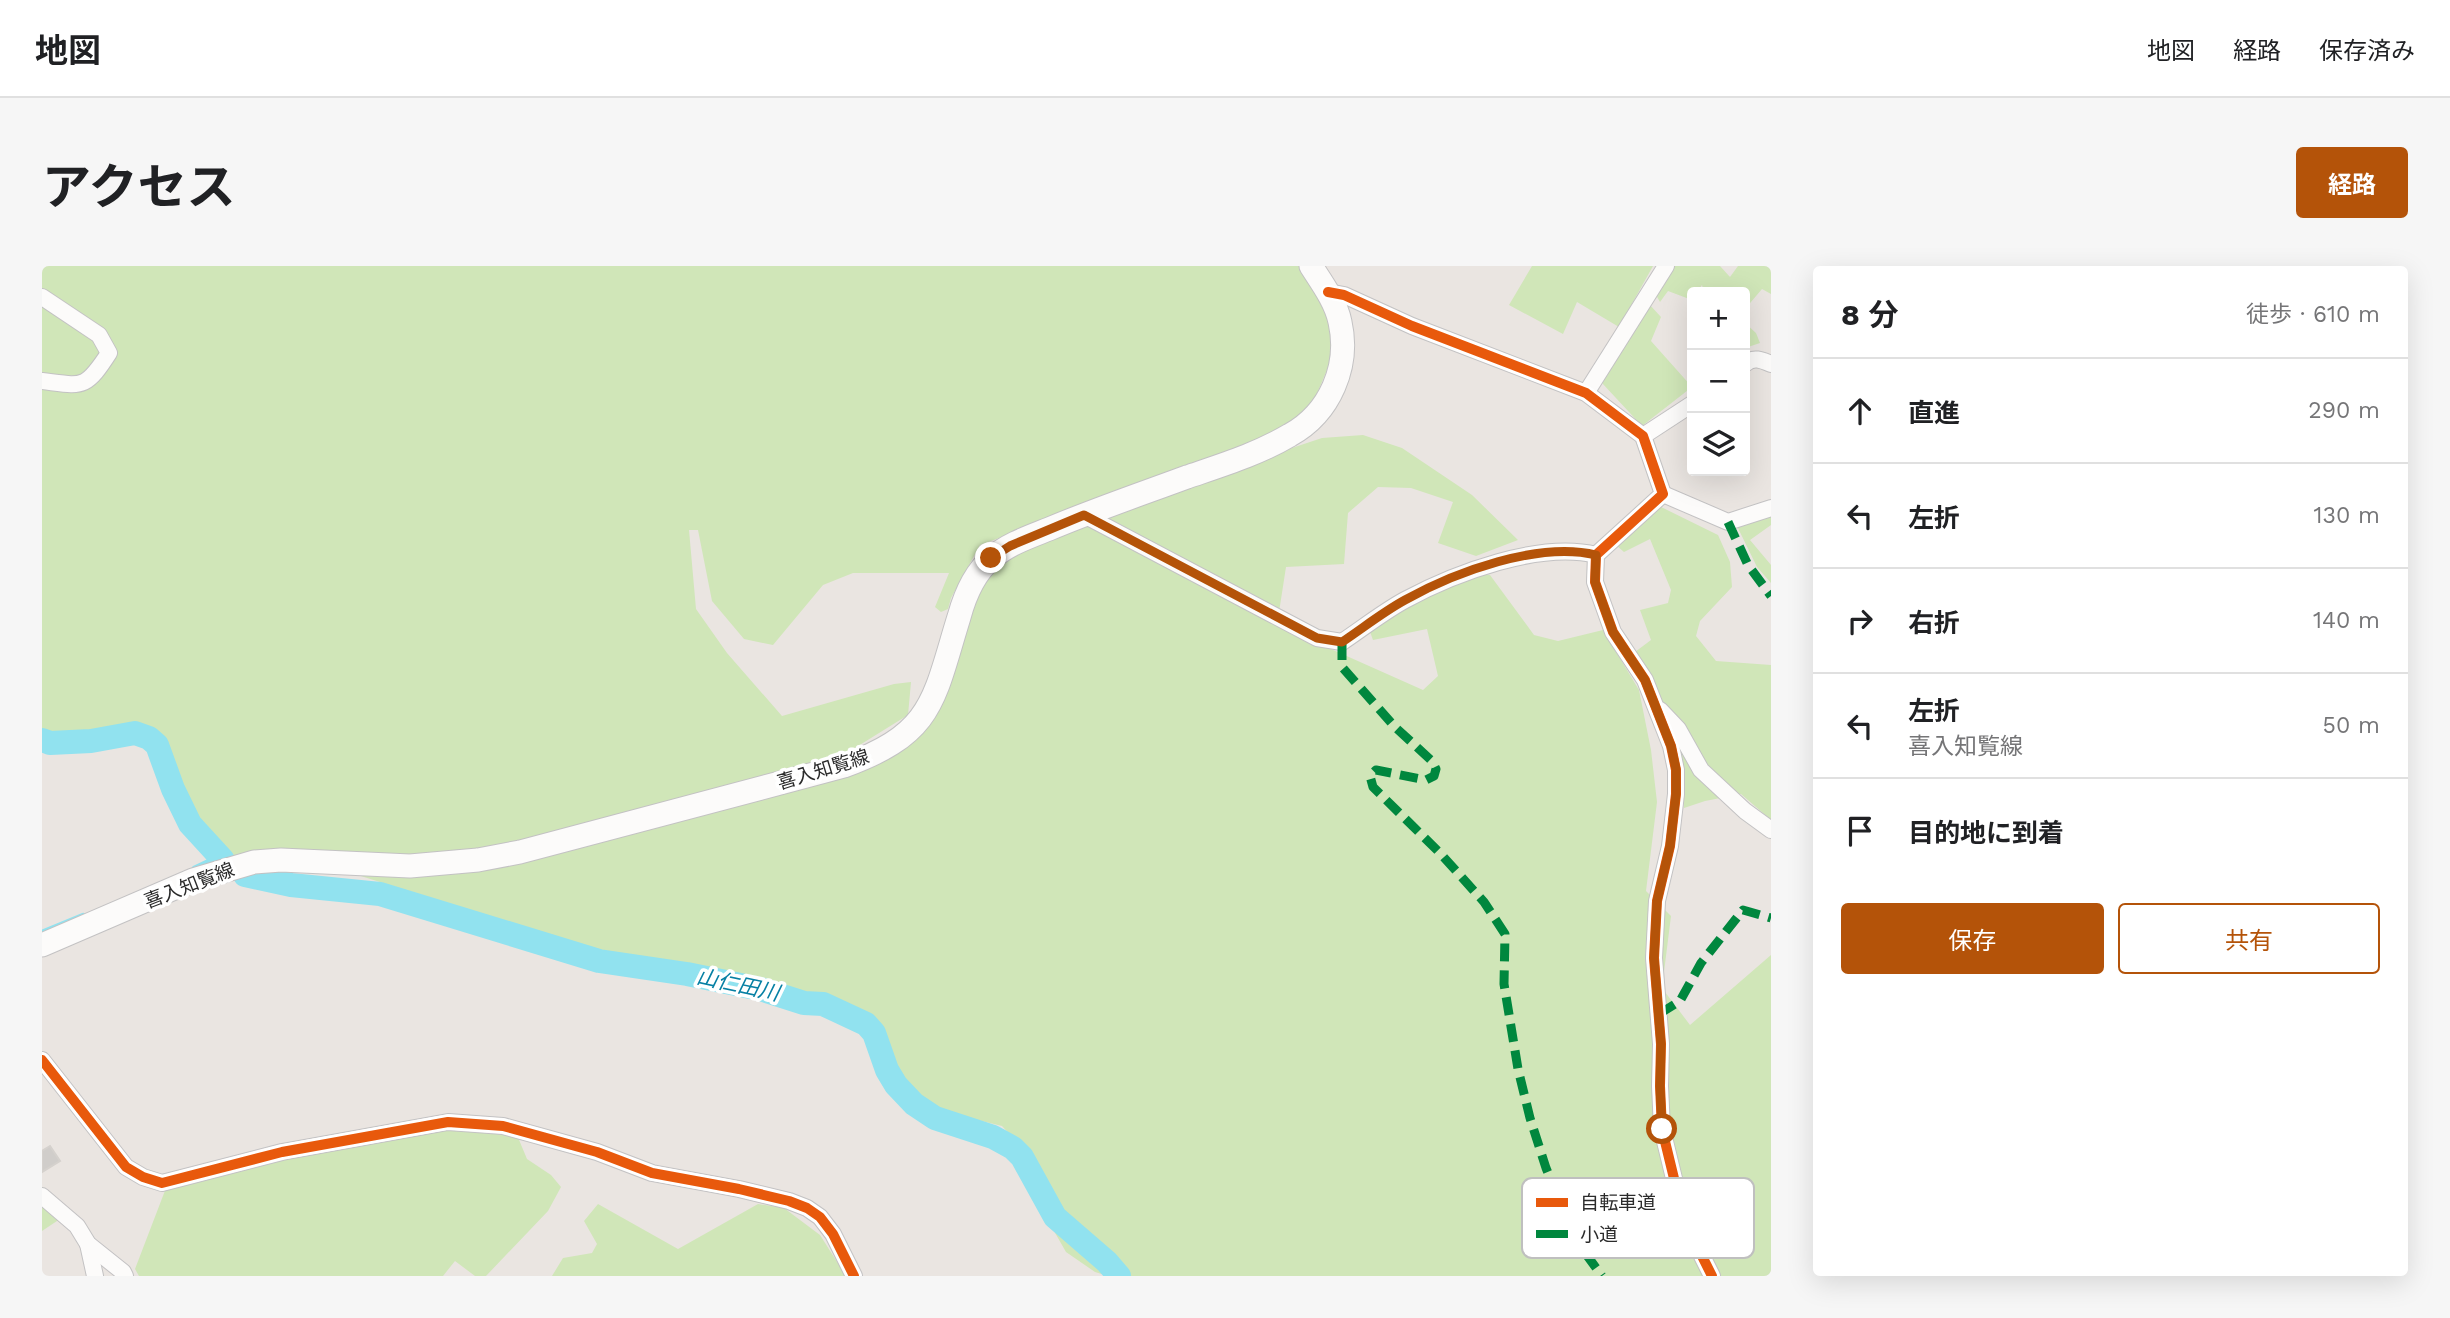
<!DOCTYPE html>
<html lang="ja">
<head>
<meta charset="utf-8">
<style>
  body { margin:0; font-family:"Work Sans","Noto Sans JP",sans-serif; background:#f6f6f6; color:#202124 }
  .controls { position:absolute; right:21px; top:21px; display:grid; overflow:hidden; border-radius:7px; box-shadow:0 7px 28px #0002 }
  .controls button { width:63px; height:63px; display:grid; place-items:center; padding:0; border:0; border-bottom:2px solid #e0e0e0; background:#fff; color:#202124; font:35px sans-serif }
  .stop { position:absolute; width:21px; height:21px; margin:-16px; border:5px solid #b45309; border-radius:50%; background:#fff }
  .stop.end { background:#b45309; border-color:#fff; box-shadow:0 2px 7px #0008 }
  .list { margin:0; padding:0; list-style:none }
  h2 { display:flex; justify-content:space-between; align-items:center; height:91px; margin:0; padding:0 28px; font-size:30px }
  h2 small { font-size:23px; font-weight:400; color:#757577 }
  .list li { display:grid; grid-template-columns:46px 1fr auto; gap:21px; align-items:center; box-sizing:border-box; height:105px; padding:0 28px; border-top:2px solid #e0e0e0 }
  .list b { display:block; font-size:26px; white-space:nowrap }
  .list p { margin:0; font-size:23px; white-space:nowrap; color:#757577 }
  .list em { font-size:23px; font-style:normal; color:#757577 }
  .actions { display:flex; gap:14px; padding:21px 28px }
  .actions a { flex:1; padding:16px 0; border:2px solid #b45309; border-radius:7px; text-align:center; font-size:24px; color:#b45309 }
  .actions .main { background:#b45309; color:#fff }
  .icon { flex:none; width:38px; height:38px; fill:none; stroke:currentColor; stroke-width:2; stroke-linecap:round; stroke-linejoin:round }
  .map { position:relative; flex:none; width:1729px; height:1010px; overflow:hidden; border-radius:7px }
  header { display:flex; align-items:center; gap:42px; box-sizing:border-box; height:98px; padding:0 35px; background:#fff; border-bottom:2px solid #e0e0e0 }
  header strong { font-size:33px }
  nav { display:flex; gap:38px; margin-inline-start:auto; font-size:24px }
  .intro { display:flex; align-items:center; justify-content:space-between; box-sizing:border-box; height:168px; padding:0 42px }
  h1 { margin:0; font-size:49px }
  .button { padding:18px 32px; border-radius:7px; background:#b45309; color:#fff; font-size:24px; font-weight:700 }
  main { display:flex; gap:42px; padding:0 42px }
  aside { flex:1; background:#fff; border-radius:7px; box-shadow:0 7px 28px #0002 }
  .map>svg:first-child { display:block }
  .green { fill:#d0e6b8 }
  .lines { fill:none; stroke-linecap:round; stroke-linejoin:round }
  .stream { stroke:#91e2ef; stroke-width:4.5 }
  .river { stroke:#91e2ef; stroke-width:24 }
  .building { fill:#d0cdca; stroke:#d5d1cd; stroke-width:2 }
  .street-casing { stroke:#c3c2c3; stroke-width:18 }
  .secondary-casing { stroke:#c3c2c3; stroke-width:25 }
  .street { stroke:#fcfbfa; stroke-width:16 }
  .secondary { stroke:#fcfbfa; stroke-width:23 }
  .quiet { stroke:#00873e; stroke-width:9; stroke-dasharray:18 9; stroke-linecap:butt }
  .cycleway-casing { stroke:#fff; stroke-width:15 }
  .cycleway { stroke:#e8590c; stroke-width:10 }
  .route { stroke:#b45309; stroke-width:9 }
  .labels { text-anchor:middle; stroke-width:7; stroke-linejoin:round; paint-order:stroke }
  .street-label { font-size:19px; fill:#2b2b2b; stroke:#fff }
  .water-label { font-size:21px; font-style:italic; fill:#0780a4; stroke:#fff }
  .key { fill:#fff; stroke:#bfbfbf; stroke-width:2 }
  .key-label { font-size:19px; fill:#2b2b2b }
</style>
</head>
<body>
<header>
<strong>地図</strong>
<nav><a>地図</a><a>経路</a><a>保存済み</a></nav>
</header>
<div class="intro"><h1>アクセス</h1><a class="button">経路</a></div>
<main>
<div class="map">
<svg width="1729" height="1010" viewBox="0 0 1729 1010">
  <rect width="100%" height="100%" fill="#eae5e1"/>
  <g class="green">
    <path d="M0 0H1258L1277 29 1288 60 1290 92 1268 144 1249 159 1203 181 938 279 909 332 906 343 899 346 893 341 907 307H811L781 319 731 379 702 373 670 335 656 264H647L654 343 685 387 740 450 852 418 869 416 866 449 792 495 852 487 936 321 962 290 1147 216 1280 172 1321 169 1360 182 1430 229 1476 274 1434 290 1396 277 1411 236 1369 222 1336 221 1306 247 1302 298 1244 301 1235 359 1381 424 1396 410 1385 363 1331 374 1327 363 1363 340 1439 308 1448 309 1492 369 1516 375 1561 364 1597 424 1609 484 1615 536 1604 625 1629 650 1620 722 1648 759 1729 689V1010H1066L1053 1006 1024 986 980 909 971 872 960 860 883 841 857 814 834 757 828 753 782 730 690 709 568 688 239 585 189 594 167 574 146 533 121 475 94 460C61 468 33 479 0 467Z"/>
    <path d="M1490 0H1611L1577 61 1535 36 1521 68 1467 39Z"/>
    <path d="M1632 0H1678L1688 11 1696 0H1729V28L1720 23 1703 43V26H1662L1660 19 1655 26H1650V34L1626 25 1618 36 1614 29Z"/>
    <path d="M1607 38 1619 51 1609 75 1650 121 1600 160 1560 117Z"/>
    <path d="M1703 57 1714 67 1718 77 1703 82Z"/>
    <path d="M1615 239 1676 269 1688 296 1690 321 1658 355 1654 370 1674 395 1729 399V554L1699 528 1663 535 1642 542 1640 490 1619 435 1593 386 1609 374 1598 344 1626 337 1629 324 1608 273 1582 286 1574 279Z"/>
    <path d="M1729 250V259L1708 274 1729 299V317L1715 301 1694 258Z"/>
    <path d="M413 861 475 869 485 893 509 909 519 921 506 945 444 1010H433L413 995 401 1010H97L93 1003 124 922 259 889Z"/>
    <path d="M0 937 18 953 0 965Z"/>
    <path d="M556 938 636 983 716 938 742 942 778 969 804 1010H510L521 992 550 987 555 978 542 955Z"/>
  </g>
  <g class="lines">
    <g class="stream">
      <path d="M152 602 177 590"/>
      <path d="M0 666 41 649"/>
    </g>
    <g class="river">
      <path d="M0 474 8 477 49 475 93 467 107 472 115 479 131 523 148 558 181 594"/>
      <path d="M203 609 249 619 338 628 557 695 645 708 718 723 762 737 781 738 824 758 832 767 845 804 854 819 872 838 893 852 951 871 971 882 980 891 1013 951 1065 996 1077 1010"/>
    </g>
  </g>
  <path class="building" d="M8 880 18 895 0 906V885Z"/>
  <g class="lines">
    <defs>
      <g id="street">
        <path d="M1286 26 1302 29 1370 60 1544 127 1601 170 1621 228 1554 289 1553 316 1571 366 1603 414 1629 480 1634 504V528L1628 580 1615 635 1612 692 1619 778 1618 820 1620 863 1637 933 1653 976 1670 1010"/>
        <path d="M0 31 57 69 67 87C43 124 41 120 0 115"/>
        <path d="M1703 98C1711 90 1720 94 1729 98"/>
        <path d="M1544 127 1624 0"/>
        <path d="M1601 170 1650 138"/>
        <path d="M1621 228 1686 256 1729 242"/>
        <path d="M1042 249 1275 372 1300 376C1321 362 1341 346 1363 334 1413 307 1498 275 1554 289"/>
        <path d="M1618 444 1636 463 1659 504 1703 545 1729 564"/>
        <path d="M0 794 84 901 101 911 120 917 240 886 406 856 461 860 555 886 610 907 697 923 747 935 765 942 778 951 791 968 812 1010"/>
        <path d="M0 930 35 960 46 978 81 1006 83 1010"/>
        <path d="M46 978 53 1010"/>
      </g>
      <path id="secondary" d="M0 679 151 614 212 596 239 594 368 600 436 594 478 586 802 500C892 467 891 435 917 351 923 329 932 307 950 292 966 278 987 271 1007 263 1052 244 1099 228 1145 211 1180 199 1216 188 1248 169 1288 147 1308 100 1298 56 1294 36 1280 17 1269 0"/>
    </defs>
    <use href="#street" class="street-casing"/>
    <use href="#secondary" class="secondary-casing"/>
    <use href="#street" class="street"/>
    <use href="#secondary" class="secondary"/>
    <g class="quiet">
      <path d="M1686 256 1706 299 1729 330"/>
      <path d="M1300 376V401L1353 461 1390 495 1394 503 1392 510 1384 514 1334 504 1328 510 1331 521 1398 587 1442 636 1463 668 1462 718 1476 803 1488 852 1504 902 1533 973 1560 1010"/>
      <path d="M1617 748 1638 735 1659 697 1701 644 1729 652"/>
    </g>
    <defs>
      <g id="cycleway">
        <path d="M1286 26 1302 29 1370 60 1544 127 1601 170 1621 228 1554 289 1553 316 1571 366 1603 414 1629 480 1634 504V528L1628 580 1615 635 1612 692 1619 778 1618 820 1620 863 1637 933 1653 976 1670 1010"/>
        <path d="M0 794 84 901 101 911 120 917 240 886 406 856 461 860 555 886 610 907 697 923 747 935 765 942 778 951 791 968 812 1010"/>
      </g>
    </defs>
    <use href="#cycleway" class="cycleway-casing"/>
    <use href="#cycleway" class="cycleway"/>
  </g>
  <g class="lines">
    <path class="route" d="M949 292 968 280 1042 249 1275 372 1300 376C1321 362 1341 346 1363 334 1413 306 1497 275 1554 289L1553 316 1571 366 1603 414 1629 480 1634 503V528L1628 580 1615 635 1612 692 1619 778 1618 820 1620 863"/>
  </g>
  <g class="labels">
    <g class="street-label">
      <text transform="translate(781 503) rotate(-17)" y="7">喜入知覧線</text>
      <text transform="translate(147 619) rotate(-21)" y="7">喜入知覧線</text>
    </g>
    <g class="water-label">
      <text transform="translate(696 719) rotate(12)" y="7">山仁田川</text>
    </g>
  </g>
  <rect x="1480" y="912" width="232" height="80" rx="10" class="key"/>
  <rect x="1494" y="932" width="32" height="9" fill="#e8590c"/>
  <rect x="1494" y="964" width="32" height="8" fill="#00873e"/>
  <g class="key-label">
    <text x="1538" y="943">自転車道</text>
    <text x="1538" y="975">小道</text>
  </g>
</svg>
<div class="controls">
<button>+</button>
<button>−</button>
<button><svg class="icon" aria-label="layers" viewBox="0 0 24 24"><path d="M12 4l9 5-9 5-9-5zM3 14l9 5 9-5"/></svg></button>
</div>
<div class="stop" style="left:1620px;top:863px"></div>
<div class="stop end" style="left:949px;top:292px"></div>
</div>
<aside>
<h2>8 分<small>徒歩 · 610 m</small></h2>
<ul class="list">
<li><svg class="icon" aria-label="ahead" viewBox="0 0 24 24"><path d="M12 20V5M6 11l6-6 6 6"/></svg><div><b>直進</b></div><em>290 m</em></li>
<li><svg class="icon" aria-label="left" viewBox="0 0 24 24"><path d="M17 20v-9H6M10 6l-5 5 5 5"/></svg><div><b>左折</b></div><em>130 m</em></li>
<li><svg class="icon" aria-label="right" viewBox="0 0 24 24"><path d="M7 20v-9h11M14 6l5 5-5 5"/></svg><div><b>右折</b></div><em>140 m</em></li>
<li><svg class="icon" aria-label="left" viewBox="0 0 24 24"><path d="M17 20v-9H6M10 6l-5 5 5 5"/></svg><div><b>左折</b><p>喜入知覧線</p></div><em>50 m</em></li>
<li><svg class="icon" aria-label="arrive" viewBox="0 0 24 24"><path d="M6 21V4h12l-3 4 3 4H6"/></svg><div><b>目的地に到着</b></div></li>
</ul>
<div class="actions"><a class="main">保存</a><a>共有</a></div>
</aside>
</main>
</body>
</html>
